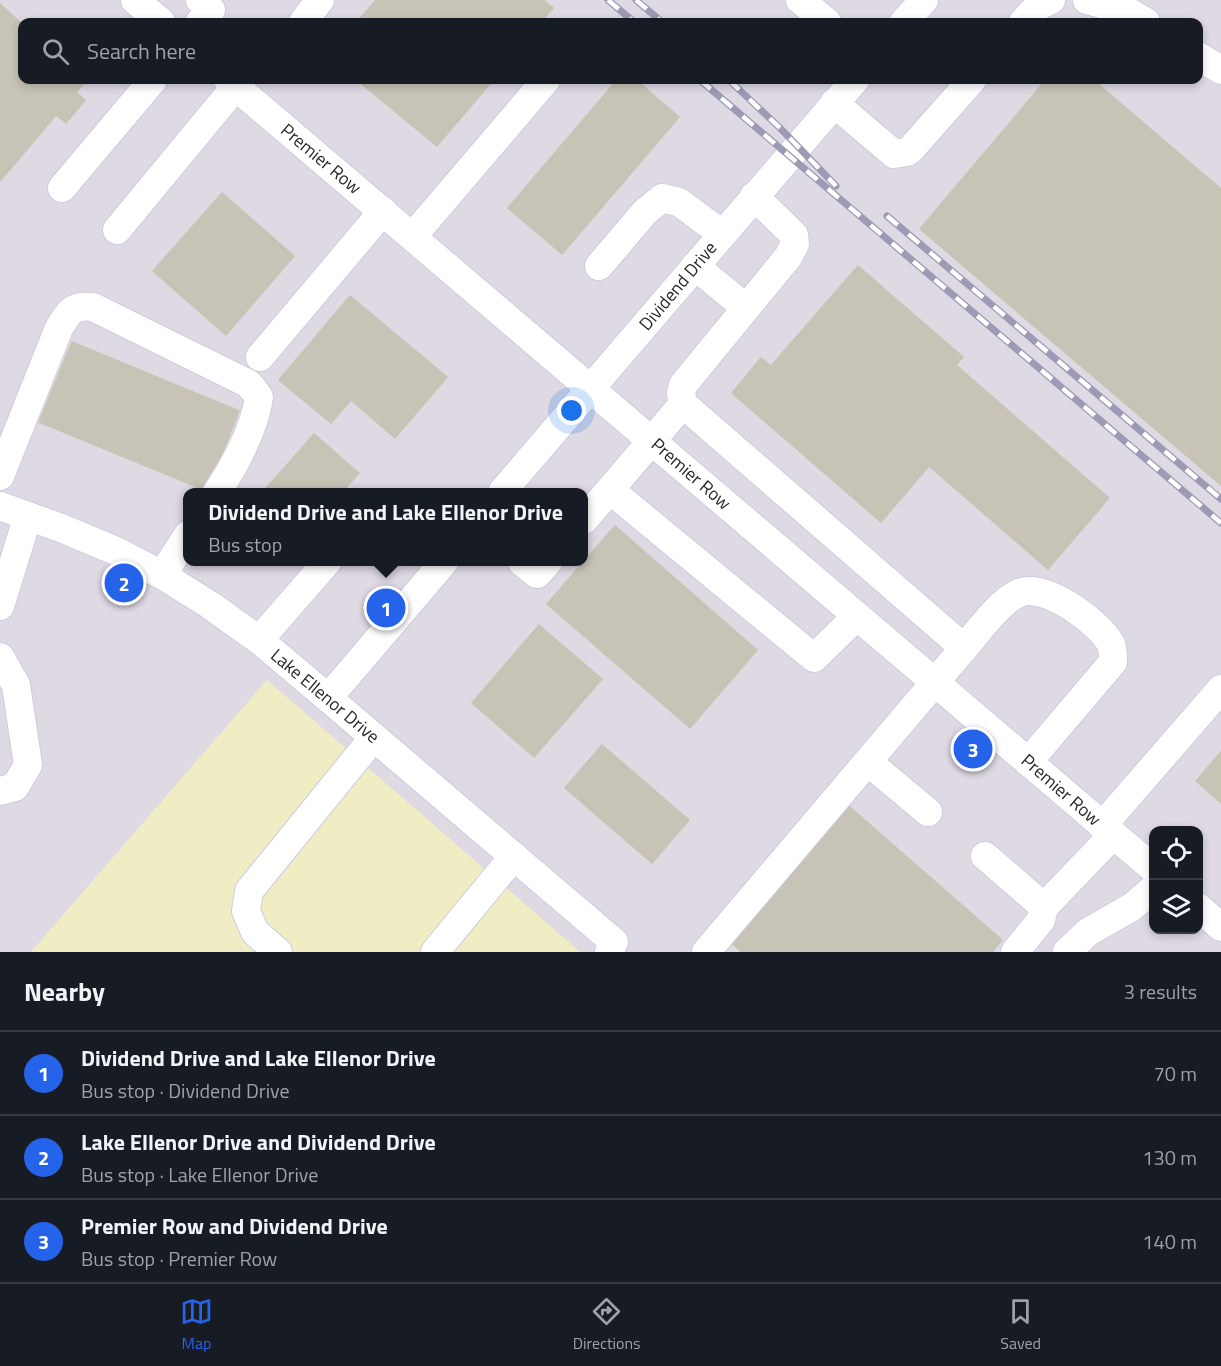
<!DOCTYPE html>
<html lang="en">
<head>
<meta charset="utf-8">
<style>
  body { margin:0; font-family:"Titillium Web",sans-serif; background:#242831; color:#f1f3f6 }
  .controls { position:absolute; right:18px; bottom:18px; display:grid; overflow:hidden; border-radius:12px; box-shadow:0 3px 9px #0003 }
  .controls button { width:54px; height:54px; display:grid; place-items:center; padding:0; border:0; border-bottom:2px solid #363941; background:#171b24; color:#f1f3f6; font:30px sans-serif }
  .you { position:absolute; left:572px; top:411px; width:21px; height:21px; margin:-15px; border:4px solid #fff; border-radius:50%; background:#1a73e8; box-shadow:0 0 0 9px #1a73e833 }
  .badge { display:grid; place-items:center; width:39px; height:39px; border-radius:50%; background:#2563eb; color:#fff; font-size:20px; font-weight:700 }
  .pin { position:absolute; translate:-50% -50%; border:3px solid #fff; box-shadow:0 2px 6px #0006 }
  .popup { position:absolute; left:183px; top:488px; width:405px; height:78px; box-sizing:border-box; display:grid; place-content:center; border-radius:12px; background:#171b24; filter:drop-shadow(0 2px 4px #0005); font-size:20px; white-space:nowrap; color:#9ea1a6 }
  .popup b { font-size:22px; color:#f1f3f6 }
  .popup::after { content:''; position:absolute; left:50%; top:100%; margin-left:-12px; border:12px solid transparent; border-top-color:#171b24 }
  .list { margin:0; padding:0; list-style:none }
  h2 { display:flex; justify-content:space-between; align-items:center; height:78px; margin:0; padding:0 24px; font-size:26px }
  h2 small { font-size:20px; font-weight:400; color:#9ea1a6 }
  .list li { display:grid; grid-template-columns:39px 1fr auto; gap:18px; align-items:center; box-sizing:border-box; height:84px; padding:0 24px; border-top:2px solid #363941 }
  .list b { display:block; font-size:22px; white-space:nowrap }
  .list p { margin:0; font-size:20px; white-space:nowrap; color:#9ea1a6 }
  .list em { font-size:20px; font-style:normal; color:#9ea1a6 }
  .icon { flex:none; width:33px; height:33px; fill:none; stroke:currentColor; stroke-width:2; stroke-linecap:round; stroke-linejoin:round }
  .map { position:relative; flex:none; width:1221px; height:952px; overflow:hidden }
  .search { position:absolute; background:#171b24; box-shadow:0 3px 9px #0003; left:18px; right:18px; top:18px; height:66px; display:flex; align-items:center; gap:15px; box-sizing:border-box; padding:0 21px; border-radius:12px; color:#9ea1a6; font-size:22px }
  .sheet { height:330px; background:#171b24 }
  nav { display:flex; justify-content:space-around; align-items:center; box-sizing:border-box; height:84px; border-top:2px solid #363941; background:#171b24; font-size:16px; color:#9ea1a6 }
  nav a { display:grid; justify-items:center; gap:3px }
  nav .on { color:#2563eb }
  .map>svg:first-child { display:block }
  .industrial { fill:#ded9e3; fill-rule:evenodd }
  .education { fill:#f0ecc4 }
  .building { fill:#c7c4b7; stroke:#c7c4b1; stroke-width:1.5 }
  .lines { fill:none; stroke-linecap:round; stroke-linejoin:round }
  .minor-casing { stroke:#cdcce2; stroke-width:30 }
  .minor { stroke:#fff; stroke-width:28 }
  .rail-casing { stroke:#9c9ab4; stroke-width:7 }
  .rail { stroke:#fff; stroke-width:4.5; stroke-dasharray:14; stroke-linecap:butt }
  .labels { text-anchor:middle; stroke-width:4.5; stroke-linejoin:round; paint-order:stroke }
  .street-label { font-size:18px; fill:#272727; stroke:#fff }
</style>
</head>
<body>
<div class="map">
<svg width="1221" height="952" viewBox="0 0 1221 952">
  <rect width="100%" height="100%" fill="#ece8d7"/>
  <path class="industrial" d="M0 0H1221V952H580L267 680 31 952H0ZM22 22H1198V80H22ZM188 492H584V562H188ZM1154 830H1198V930H1154Z"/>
  <path class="education" d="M267 680 580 952H31Z"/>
  <g class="building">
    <path d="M376 0H543L553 8 541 22H357Z"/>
    <path d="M0 4 22 24V80H87L76 92 85 100 66 123 56 115 0 181Z"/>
    <path d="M357 80H493L437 146Z"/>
    <path d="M617 80H636L679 117 562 254 508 208Z"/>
    <path d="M1046 80H1093L1221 189V485L920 229Z"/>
    <path d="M222 193 294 256 226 335 153 271Z"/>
    <path d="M858 266 963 357 956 365 1109 498 1048 569 929 466 881 522 732 393 761 358 771 366Z"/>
    <path d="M350 296 447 377 395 438 351 400 331 423 279 380Z"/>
    <path d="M72 342 239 411 207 491 39 422Z"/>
    <path d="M314 434 359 473 342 492H263Z"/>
    <path d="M615 526 757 650 690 728 547 604Z"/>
    <path d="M539 625 602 679 534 757 472 703Z"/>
    <path d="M602 745 689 820 652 863 565 788Z"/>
    <path d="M1221 752V803L1196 781Z"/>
    <path d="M844 802 1002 940 992 952H742L726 938Z"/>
  </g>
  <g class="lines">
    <defs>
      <g id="minor">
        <path d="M135 0 161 22"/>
        <path d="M200 0 211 10 200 22"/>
        <path d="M800 0 827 22"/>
        <path d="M1087 0 1127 11 1146 22"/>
        <path d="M303 22 320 0"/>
        <path d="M904 22 924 0"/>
        <path d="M1023 22 1037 7 1051 0"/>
        <path d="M1198 56 1221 70"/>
        <path d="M228 80 1154 869"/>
        <path d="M834 103 894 154 907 152 911 149 972 80"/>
        <path d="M62 188 153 80"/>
        <path d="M754 196 794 235 795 244 788 257 683 385 681 394 683 404 964 648"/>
        <path d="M117 230 236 86"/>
        <path d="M413 236 546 80"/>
        <path d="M599 266 645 212 662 198 679 202 722 234"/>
        <path d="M695 266 746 308"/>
        <path d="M260 357 383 211"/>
        <path d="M0 476 59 328C70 311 72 305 93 307L249 384 259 397C255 428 234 467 217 492"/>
        <path d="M610 490 814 658 857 616"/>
        <path d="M502 492 855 80"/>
        <path d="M0 506 61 528 116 551 162 575 210 605 259 640 328 698 614 942 609 952"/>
        <path d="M584 520 683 404"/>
        <path d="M522 562 537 574 548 562"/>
        <path d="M162 575 188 535"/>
        <path d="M0 606 28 516"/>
        <path d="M259 640 327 562"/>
        <path d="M0 657 16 685 28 765 15 787 0 791"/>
        <path d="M328 698 444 562"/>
        <path d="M868 762 928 812"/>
        <path d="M1102 826 1221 689"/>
        <path d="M985 856 1044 907"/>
        <path d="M1198 907 1221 927"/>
        <path d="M278 952 255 932 246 911 249 891 374 737"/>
        <path d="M435 952 514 856"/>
        <path d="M706 952 964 648C978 632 1000 601 1019 593 1045 582 1099 622 1111 644 1113 649 1113 656 1113 662L1028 762"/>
        <path d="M1015 952 1041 920 1044 907 1113 835"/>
        <path d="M1067 952 1088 932 1132 907 1154 888"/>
      </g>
    </defs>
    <use href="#minor" class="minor-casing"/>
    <use href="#minor" class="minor"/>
    <defs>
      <g id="rail">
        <path d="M608 0 634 22"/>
        <path d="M636 0 662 22"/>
        <path d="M700 80 1221 523"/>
        <path d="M729 80 780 128 836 186"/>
        <path d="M887 216 1221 499"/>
      </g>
    </defs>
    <use href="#rail" class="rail-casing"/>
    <use href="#rail" class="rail"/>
  </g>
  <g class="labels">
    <g class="street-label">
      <text transform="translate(321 159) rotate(40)" y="6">Premier Row</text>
      <text transform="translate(678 286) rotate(-50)" y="6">Dividend Drive</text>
      <text transform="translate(691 474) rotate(41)" y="6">Premier Row</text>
      <text transform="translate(325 696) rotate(40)" y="6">Lake Ellenor Drive</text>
      <text transform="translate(1061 790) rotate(41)" y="6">Premier Row</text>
    </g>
  </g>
</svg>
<div class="controls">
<button><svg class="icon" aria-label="locate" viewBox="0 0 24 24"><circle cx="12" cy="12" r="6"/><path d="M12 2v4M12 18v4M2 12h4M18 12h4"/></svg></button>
<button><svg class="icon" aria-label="layers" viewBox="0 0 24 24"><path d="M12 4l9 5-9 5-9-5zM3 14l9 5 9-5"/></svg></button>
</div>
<div class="you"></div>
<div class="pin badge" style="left:386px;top:608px">1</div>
<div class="popup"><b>Dividend Drive and Lake Ellenor Drive</b>Bus stop</div>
<div class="pin badge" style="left:124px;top:583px">2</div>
<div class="pin badge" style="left:973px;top:749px">3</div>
<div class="search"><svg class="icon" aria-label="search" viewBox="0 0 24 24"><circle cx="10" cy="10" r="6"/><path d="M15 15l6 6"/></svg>Search here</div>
</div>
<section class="sheet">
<h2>Nearby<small>3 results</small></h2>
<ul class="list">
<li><span class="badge">1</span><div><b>Dividend Drive and Lake Ellenor Drive</b><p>Bus stop · Dividend Drive</p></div><em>70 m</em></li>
<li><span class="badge">2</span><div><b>Lake Ellenor Drive and Dividend Drive</b><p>Bus stop · Lake Ellenor Drive</p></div><em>130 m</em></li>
<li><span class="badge">3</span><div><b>Premier Row and Dividend Drive</b><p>Bus stop · Premier Row</p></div><em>140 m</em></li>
</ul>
</section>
<nav>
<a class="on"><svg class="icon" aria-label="map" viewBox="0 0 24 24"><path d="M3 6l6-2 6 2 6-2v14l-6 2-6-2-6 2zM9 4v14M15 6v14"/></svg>Map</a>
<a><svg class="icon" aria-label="directions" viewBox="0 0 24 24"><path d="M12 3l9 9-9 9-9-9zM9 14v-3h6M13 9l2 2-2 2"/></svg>Directions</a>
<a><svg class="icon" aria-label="saved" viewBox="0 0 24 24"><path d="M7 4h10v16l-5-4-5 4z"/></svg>Saved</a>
</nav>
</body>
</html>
